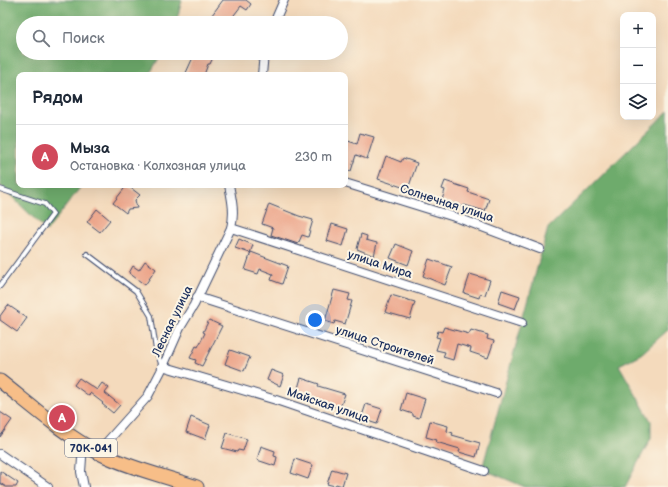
<!DOCTYPE html>
<html lang="ru">
<head>
<meta charset="utf-8">
<style>
  body { margin:0; font-family:"Balsamiq Sans",sans-serif; background:#f2f2f3; color:#1f2937 }
  .controls { position:absolute; right:12px; top:12px; display:grid; overflow:hidden; border-radius:8px; box-shadow:0 4px 16px #0002 }
  .controls button { width:36px; height:36px; display:grid; place-items:center; padding:0; border:0; border-bottom:1px solid #e0e1e3; background:#fff; color:#1f2937; font:20px sans-serif }
  .you { position:absolute; left:315px; top:320px; width:14px; height:14px; margin:-10px; border:3px solid #fff; border-radius:50%; background:#1a73e8; box-shadow:0 0 0 6px #1a73e833 }
  .badge { display:grid; place-items:center; width:26px; height:26px; border-radius:50%; background:#d1495b; color:#fff; font-size:13px; font-weight:700 }
  .pin { position:absolute; translate:-50% -50%; border:2px solid #fff; box-shadow:0 1px 4px #0006 }
  .list { margin:0; padding:0; list-style:none }
  h2 { display:flex; justify-content:space-between; align-items:center; height:52px; margin:0; padding:0 16px; font-size:17px }
  h2 small { font-size:13px; font-weight:400; color:#747a83 }
  .list li { display:grid; grid-template-columns:26px 1fr auto; gap:12px; align-items:center; box-sizing:border-box; height:64px; padding:0 16px; border-top:1px solid #e0e1e3 }
  .list b { display:block; font-size:15px; white-space:nowrap }
  .list p { margin:0; font-size:13px; white-space:nowrap; color:#747a83 }
  .list em { font-size:13px; font-style:normal; color:#747a83 }
  .icon { flex:none; width:22px; height:22px; fill:none; stroke:currentColor; stroke-width:2; stroke-linecap:round; stroke-linejoin:round }
  .map { position:relative; flex:none; width:668px; height:487px; overflow:hidden }
  .search { position:absolute; background:#fff; box-shadow:0 4px 16px #0002; left:16px; top:16px; width:332px; height:44px; display:flex; align-items:center; gap:10px; box-sizing:border-box; padding:0 14px; border-radius:22px; color:#747a83; font-size:15px }
  .panel { position:absolute; background:#fff; box-shadow:0 4px 16px #0002; left:16px; top:72px; width:332px; height:116px; border-radius:8px }
  .map>svg:first-child { display:block }
  .forest { fill:#6eab6c; stroke:#446d65 }
  .building { fill:#eca489 }
  .lines { fill:none; stroke-linecap:round; stroke-linejoin:round }
  .lane-casing { stroke:#3c496c; stroke-width:6 }
  .street-casing { stroke:#3c496c; stroke-width:10 }
  .primary-casing { stroke:#3c496c; stroke-width:15 }
  .lane { stroke:#fff; stroke-width:4 }
  .street { stroke:#fff; stroke-width:8 }
  .primary { stroke:#f7be88; stroke-width:13 }
  .labels { text-anchor:middle; stroke-width:4; stroke-linejoin:round; paint-order:stroke }
  .shield { fill:#fcf5e5; stroke:#5e6a86; stroke-width:1 }
  .shield-label { font-size:11px; font-weight:bold; fill:#1b2f5e }
  .street-label { font-size:12px; fill:#1b2f5e; stroke:#fcf5e5 }
</style>
</head>
<body>
<div class="map">
<svg width="668" height="487" viewBox="0 0 668 487">
  <rect width="100%" height="100%" fill="#fcf5e5"/>
  <filter id="ink" filterUnits="userSpaceOnUse"><feTurbulence type="fractalNoise" baseFrequency=".025" numOctaves="2"/><feDisplacementMap in="SourceGraphic" scale="8" xChannelSelector="R" yChannelSelector="G"/><feConvolveMatrix kernelMatrix="1 2 1 2 8 2 1 2 1" color-interpolation-filters="sRGB"/></filter>
  <filter id="wash" filterUnits="userSpaceOnUse"><feTurbulence type="fractalNoise" baseFrequency=".012" numOctaves="4" result="noise"/><feDisplacementMap in="SourceGraphic" scale="16" xChannelSelector="R" yChannelSelector="G"/><feGaussianBlur stdDeviation="0.9" result="paint"/><feColorMatrix in="noise" values="0 0 0 0 0 0 0 0 0 0 0 0 0 0 0 0 0 1.4 0 .05"/><feComposite in="paint" operator="in"/></filter>
  <g filter="url(#wash)">
    <rect width="100%" height="100%" fill="#f4dabc"/>
    <g class="forest">
      <path d="M0 0H182L176 23H23V53H162L149 75H19V185H82L47 231 0 185Z"/>
      <path d="M668 111V330L641 354 619 365 651 421V438L625 487H525L482 469 548 228Z"/>
    </g>
    <g id="blocks">
      <g class="building">
        <path d="M223 0H246L251 4 247 10 241 6 231 19 236 23H206Z"/>
        <path d="M195 53H215L210 64H208L204 75H185Z"/>
        <path d="M360 133 374 137 367 159 356 155 351 171 345 169V140L357 144Z"/>
        <path d="M386 156 401 162 403 158 417 163 408 189 378 179Z"/>
        <path d="M445 181 469 189 468 192 489 199 485 211 464 205 463 207 442 200 445 190 442 189Z"/>
        <path d="M127 185 140 195 135 200 137 208 128 209 126 213 113 203Z"/>
        <path d="M269 204 299 216 313 220 308 237 302 235 298 244 271 235 273 228 262 224Z"/>
        <path d="M97 209 110 220 100 232 87 222Z"/>
        <path d="M332 224 348 229 343 246 327 241Z"/>
        <path d="M361 234 367 236 366 240 377 243 374 256 357 249Z"/>
        <path d="M239 239 253 245 250 253 235 248Z"/>
        <path d="M396 244 413 251 408 265 390 258Z"/>
        <path d="M251 252 288 266 282 284 271 280 273 274 260 269 258 274 245 270Z"/>
        <path d="M429 259 452 267 445 285 423 276Z"/>
        <path d="M145 261 156 269 145 285 129 273 133 266 139 270Z"/>
        <path d="M470 274 490 280 485 295 480 294 479 298 464 293Z"/>
        <path d="M334 290 350 294 348 300 352 301 345 324 335 321 334 324 325 321Z"/>
        <path d="M502 290 520 296 515 309 498 303Z"/>
        <path d="M391 295 415 302 410 319 385 312Z"/>
        <path d="M8 305 27 318 17 332 0 320V316Z"/>
        <path d="M209 320 222 326 202 366 195 363 196 360 190 358 196 346 198 347 205 333 203 332Z"/>
        <path d="M444 327 469 334 471 330 488 335 487 339 494 341 488 358 470 352 471 348 457 344 453 360 443 357 445 352 436 350 440 338 436 337 438 331 442 332Z"/>
        <path d="M230 350 250 357 244 371 225 364Z"/>
        <path d="M271 370 284 375 280 386 267 380Z"/>
        <path d="M79 378 97 390 102 383 109 388 105 393 120 405 113 413 102 404 103 403 90 393 89 396 74 385Z"/>
        <path d="M301 378 319 384 318 386 345 394 340 408 296 395Z"/>
        <path d="M406 393 425 399 419 418 413 416V414L401 410Z"/>
        <path d="M366 404 382 409 377 424 361 419Z"/>
        <path d="M0 412 12 420 0 437Z"/>
        <path d="M191 417 210 425 205 439 186 432Z"/>
        <path d="M430 421 448 426 447 431 453 433 452 435 480 443 476 457 459 452 460 449 436 442 437 440 426 437Z"/>
        <path d="M227 433 247 439 243 451 238 450 237 452 222 448Z"/>
        <path d="M261 446 275 451 274 456 277 457 275 466 257 460Z"/>
        <path d="M295 459 313 465 308 479 291 473Z"/>
        <path d="M332 469 346 473 342 486 336 484 335 486 327 484Z"/>
        <path d="M0 471 18 483 16 487H6L0 483Z"/>
      </g>
    </g>
  </g>
  <g filter="url(#ink)">
    <use href="#blocks" fill-opacity="0" stroke="#3c496c" stroke-width="1"/>
    <g class="lines">
      <defs>
        <g id="lane">
          <path d="M0 189 45 204 53 214 0 286"/>
          <path d="M87 254 136 291 151 316 156 350 162 366"/>
        </g>
        <g id="street">
          <path d="M274 23 284 0"/>
          <path d="M262 75 264 53"/>
          <path d="M345 183 461 219 540 249"/>
          <path d="M231 228 522 323"/>
          <path d="M197 297 496 393"/>
          <path d="M162 366 276 400 484 471"/>
          <path d="M83 444 81 472 84 487"/>
          <path d="M98 452 148 396 161 371 180 328 194 305 231 228C235 213 232 200 229 185"/>
          <path d="M0 454 48 487"/>
        </g>
        <path id="primary" d="M0 381C32 406 63 434 99 453 129 468 164 476 197 487"/>
      </defs>
      <use href="#lane" class="lane-casing"/>
      <use href="#street" class="street-casing"/>
      <use href="#primary" class="primary-casing"/>
      <use href="#lane" class="lane"/>
      <use href="#street" class="street"/>
      <use href="#primary" class="primary"/>
    </g>
  </g>
  <g class="labels">
    <rect class="shield" x="65" y="439" width="52" height="18" rx="3"/>
    <g class="shield-label">
      <text x="91" y="452">70К-041</text>
    </g>
    <g class="street-label">
      <text transform="translate(447 203) rotate(18)" y="4">Солнечная улица</text>
      <text transform="translate(380 264) rotate(18)" y="4">улица Мира</text>
      <text transform="translate(172 321) rotate(-64)" y="4">Лесная улица</text>
      <text transform="translate(385 345) rotate(18)" y="4">улица Строителей</text>
      <text transform="translate(328 405) rotate(19)" y="4">Майская улица</text>
    </g>
  </g>
</svg>
<div class="controls">
<button>+</button>
<button>−</button>
<button><svg class="icon" aria-label="layers" viewBox="0 0 24 24"><path d="M12 4l9 5-9 5-9-5zM3 14l9 5 9-5"/></svg></button>
</div>
<div class="you"></div>
<div class="pin badge" style="left:62px;top:418px">A</div>
<div class="search"><svg class="icon" aria-label="search" viewBox="0 0 24 24"><circle cx="10" cy="10" r="6"/><path d="M15 15l6 6"/></svg>Поиск</div>
<section class="panel">
<h2>Рядом<small></small></h2>
<ul class="list">
<li><span class="badge">A</span><div><b>Мыза</b><p>Остановка · Колхозная улица</p></div><em>230 m</em></li>
</ul>
</section>
</div>
</body>
</html>
